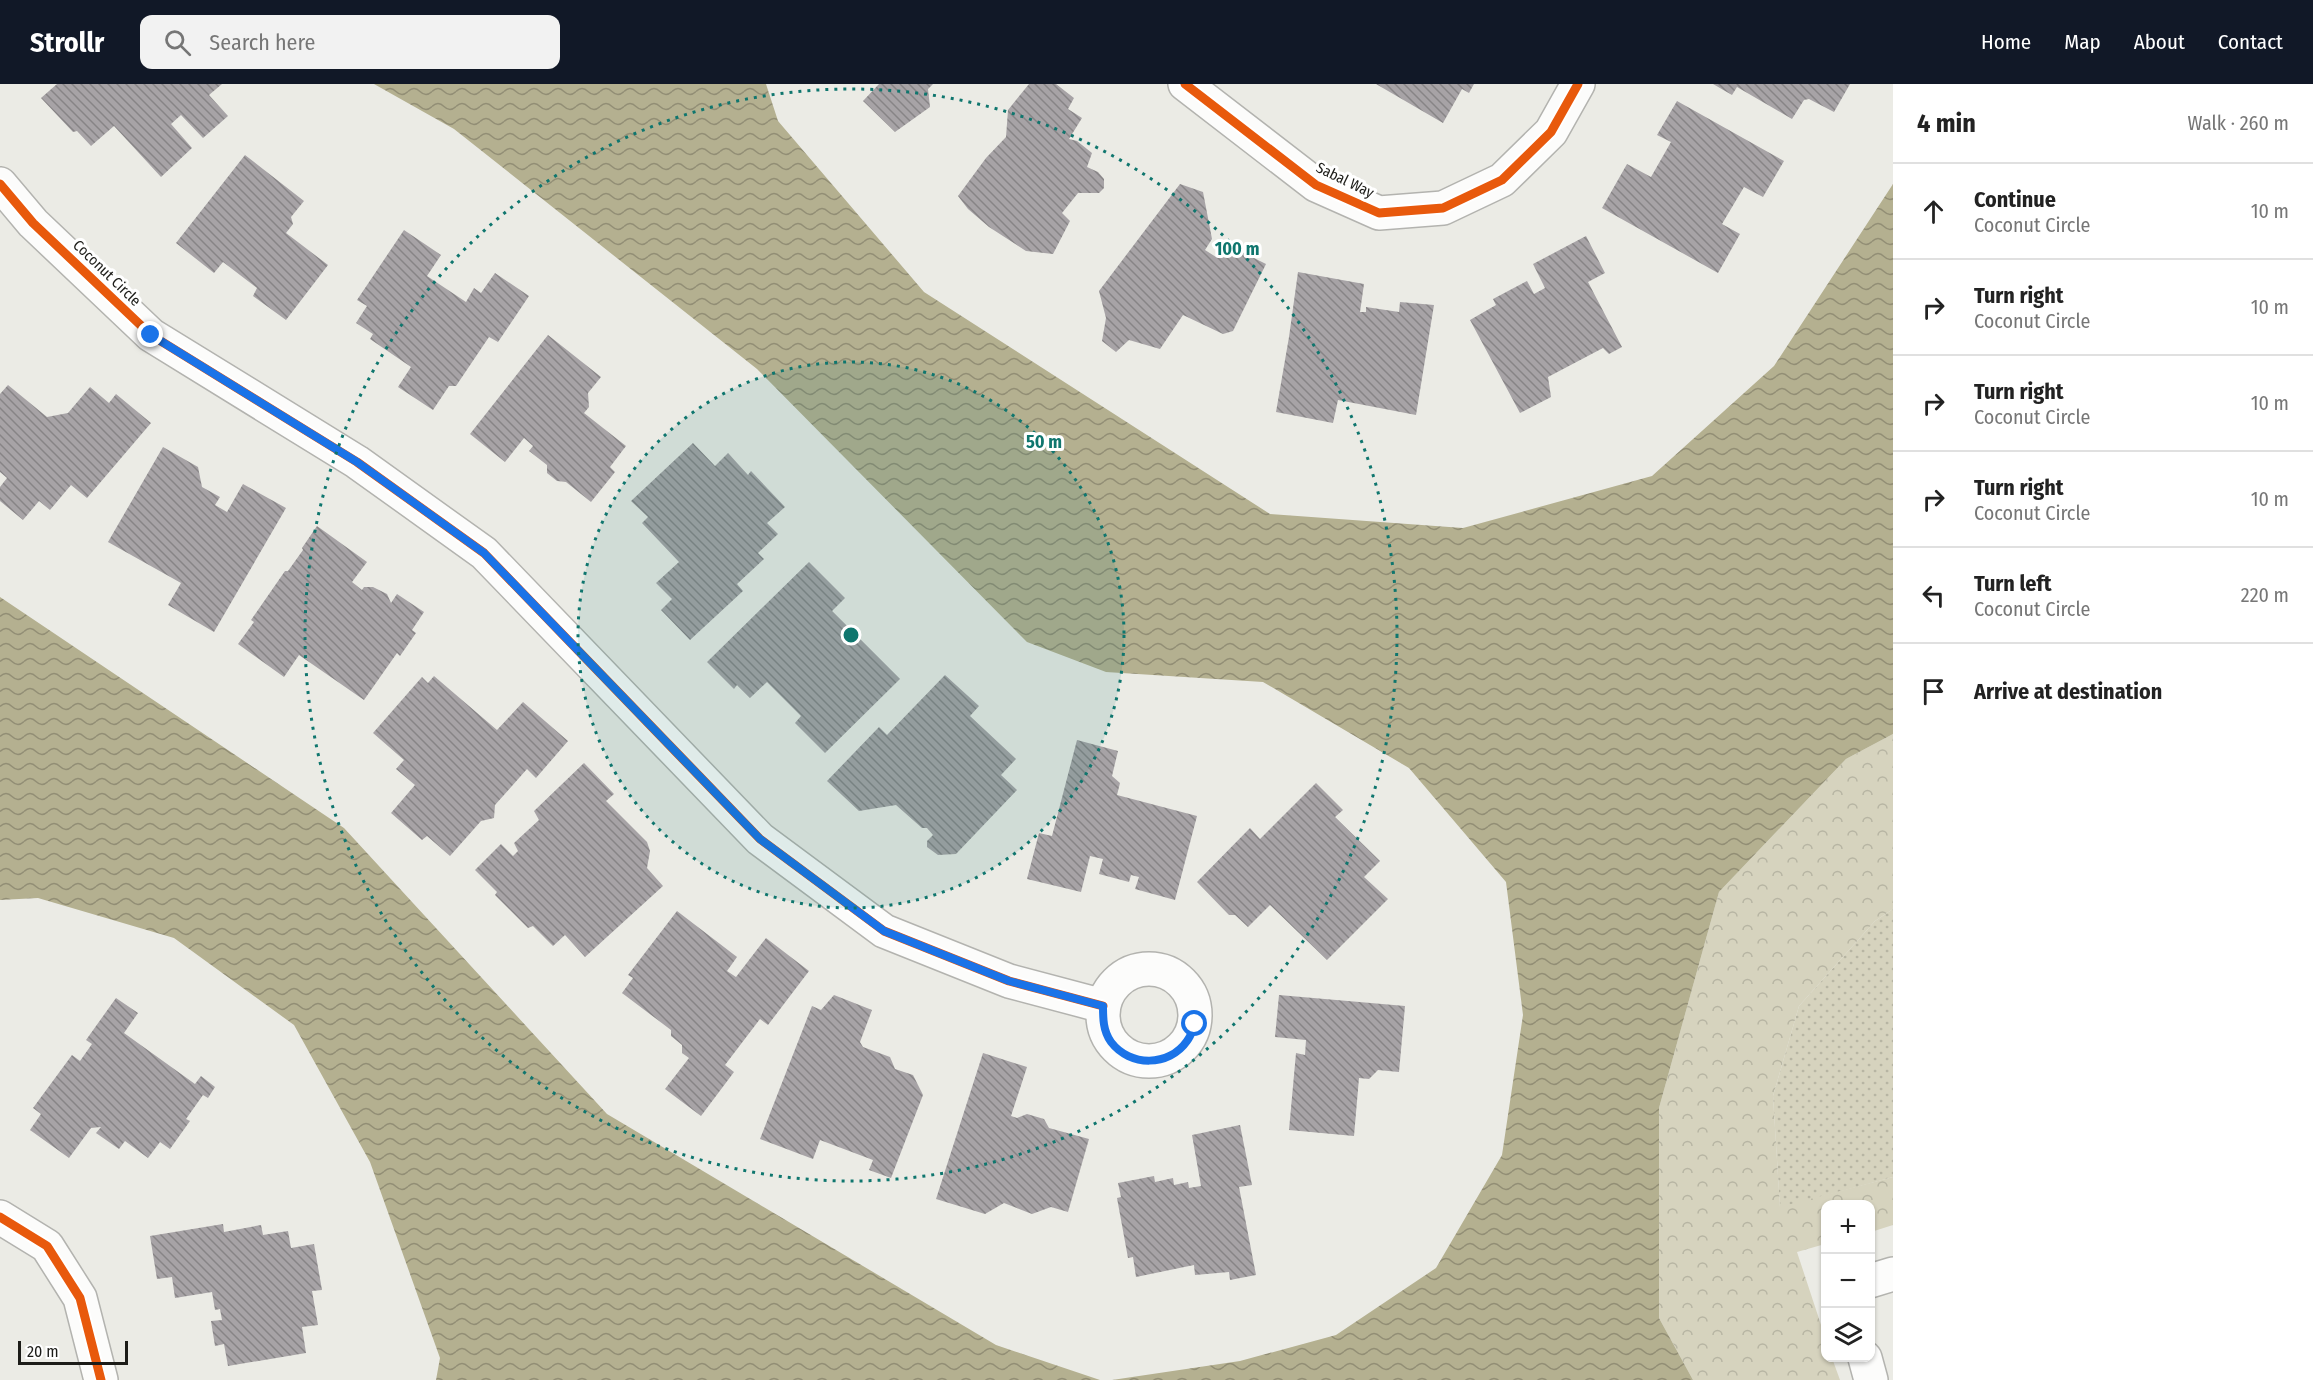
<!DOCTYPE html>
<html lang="en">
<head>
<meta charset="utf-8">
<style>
  body { margin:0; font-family:"Fira Sans Condensed",sans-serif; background:#f2f2f2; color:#222 }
  .controls { position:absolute; right:18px; bottom:18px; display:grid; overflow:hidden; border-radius:12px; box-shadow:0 2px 4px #0004 }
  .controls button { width:54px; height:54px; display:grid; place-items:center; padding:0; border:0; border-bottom:2px solid #e0e0e0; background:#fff; color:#222; font:30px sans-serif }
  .scale { position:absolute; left:18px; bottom:15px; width:110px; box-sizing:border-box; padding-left:6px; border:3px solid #1c1c18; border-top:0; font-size:16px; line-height:21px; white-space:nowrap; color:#1c1c18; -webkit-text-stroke:4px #fff; paint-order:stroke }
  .stop { position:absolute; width:18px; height:18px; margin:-14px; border:4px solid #1a73e8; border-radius:50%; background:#fff }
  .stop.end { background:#1a73e8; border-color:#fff; box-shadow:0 2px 6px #0008 }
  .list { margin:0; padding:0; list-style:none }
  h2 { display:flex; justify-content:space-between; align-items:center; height:78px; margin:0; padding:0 24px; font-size:26px }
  h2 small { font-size:20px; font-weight:400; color:#767676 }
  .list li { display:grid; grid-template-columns:39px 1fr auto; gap:18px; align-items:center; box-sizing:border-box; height:96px; padding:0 24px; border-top:2px solid #e0e0e0 }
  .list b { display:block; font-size:22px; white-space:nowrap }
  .list p { margin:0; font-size:20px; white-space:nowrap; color:#767676 }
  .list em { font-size:20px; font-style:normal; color:#767676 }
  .icon { flex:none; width:33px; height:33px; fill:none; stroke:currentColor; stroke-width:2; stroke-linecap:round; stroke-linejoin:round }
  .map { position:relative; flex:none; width:1893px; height:1296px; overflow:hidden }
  header { display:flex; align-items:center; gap:36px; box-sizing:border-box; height:84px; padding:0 30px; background:#111827; color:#fff }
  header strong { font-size:28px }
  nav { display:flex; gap:33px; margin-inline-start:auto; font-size:21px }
  .search { width:420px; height:54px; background:#f2f2f2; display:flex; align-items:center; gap:15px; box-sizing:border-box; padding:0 21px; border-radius:12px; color:#767676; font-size:22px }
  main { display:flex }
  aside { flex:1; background:#fff }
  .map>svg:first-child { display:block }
  .grass { fill:url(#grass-dots) }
  .forest { fill:url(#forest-crowns) }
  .water { fill:url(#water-waves) }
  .building { fill:url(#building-back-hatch) }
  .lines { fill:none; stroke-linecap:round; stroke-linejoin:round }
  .minor-casing { stroke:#b3b3af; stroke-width:36 }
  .minor { stroke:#fcfcfb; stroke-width:33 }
  .cycleway-casing { stroke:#fff; stroke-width:13 }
  .cycleway { stroke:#e8590c; stroke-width:9 }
  .route { stroke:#1a73e8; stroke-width:8 }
  .ring { fill:none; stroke:#0f766e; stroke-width:3; stroke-dasharray:3 6 }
  .labels { text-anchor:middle; stroke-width:6; stroke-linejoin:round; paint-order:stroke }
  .street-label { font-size:15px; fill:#1c1c18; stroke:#fff }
  .centre { fill:#0f766e; stroke:#fff; stroke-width:3 }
  .ring-label { font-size:18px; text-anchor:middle; font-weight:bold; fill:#0f766e; stroke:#fff; stroke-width:6; stroke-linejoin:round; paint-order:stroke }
</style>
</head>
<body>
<header>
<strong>Strollr</strong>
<div class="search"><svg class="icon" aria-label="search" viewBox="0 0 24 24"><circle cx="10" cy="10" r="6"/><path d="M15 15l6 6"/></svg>Search here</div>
<nav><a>Home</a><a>Map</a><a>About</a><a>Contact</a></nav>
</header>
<main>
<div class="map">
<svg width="1893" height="1296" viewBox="0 0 1893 1296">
  <defs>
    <pattern id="grass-dots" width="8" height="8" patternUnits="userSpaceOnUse" patternTransform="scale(1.5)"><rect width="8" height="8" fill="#d6d3be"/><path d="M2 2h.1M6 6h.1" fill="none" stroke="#b7b5a3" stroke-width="1.8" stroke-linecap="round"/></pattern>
    <pattern id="forest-crowns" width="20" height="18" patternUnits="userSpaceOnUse" patternTransform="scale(1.5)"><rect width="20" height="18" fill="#d6d3be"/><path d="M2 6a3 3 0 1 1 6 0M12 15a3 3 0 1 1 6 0" fill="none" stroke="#b7b5a3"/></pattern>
    <pattern id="water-waves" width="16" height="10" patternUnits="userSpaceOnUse" patternTransform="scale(1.5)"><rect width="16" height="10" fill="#b4b090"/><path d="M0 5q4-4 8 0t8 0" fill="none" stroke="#928e75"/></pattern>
    <pattern id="building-back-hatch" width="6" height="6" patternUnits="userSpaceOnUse" patternTransform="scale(1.5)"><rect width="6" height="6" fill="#a7a3a6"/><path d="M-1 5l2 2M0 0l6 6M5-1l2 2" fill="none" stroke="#878486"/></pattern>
  </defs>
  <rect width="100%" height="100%" fill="#ebebe5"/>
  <path class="grass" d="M1893 825V1093L1780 1124 1773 1012 1799 922 1875 837Z"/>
  <path class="forest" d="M1893 650V825L1875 837 1799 922 1773 1012 1780 1123 1893 1093V1141L1871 1148 1870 1120H1826L1825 1160 1797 1168 1825 1253 1826 1274H1832L1840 1296H1693L1659 1234V1024L1719 808 1846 675Z"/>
  <g class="water">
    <path d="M374 0H766L778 37 924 208 1270 430 1463 444 1652 392 1774 282 1893 100V650L1846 675 1719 808 1659 1024V1234L1693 1296H1112L1240 1277 1336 1251 1436 1184 1502 1071 1523 931 1506 798 1409 684 1263 598 1106 588 1027 558 757 285 454 45Z"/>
    <path d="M0 513 344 744 607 1030 996 1261 1100 1296H436L440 1274 370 1078 294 941 174 854 38 814 0 816Z"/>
  </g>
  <g class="building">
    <path d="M57 0H222L209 11 228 32 203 54 181 31 171 40 192 64 161 93 114 42 91 62 77 47 73 48 41 14Z"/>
    <path d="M879 0H933L928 5 930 23 895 48 863 17Z"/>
    <path d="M1029 0H1056L1074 14 1068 25 1082 34 1069 55 1077 57 1092 69 1087 83 1098 88 1104 95V104L1099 109H1078L1062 129 1070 137 1053 170 1026 167 989 143 968 125 958 112 986 74 1006 53 1008 26Z"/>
    <path d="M1376 0H1474L1469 9 1462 5 1443 39Z"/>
    <path d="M1713 0H1850L1834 28 1809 15 1804 16 1792 35 1737 3 1732 11Z"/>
    <path d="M1677 17 1784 77 1763 113 1744 103 1722 140 1740 150 1718 189 1602 124 1627 80 1651 93 1671 58 1657 51Z"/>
    <path d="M245 71 304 117 291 133 293 140 286 149 328 181 286 236 253 212 257 204 223 178 214 189 176 159Z"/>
    <path d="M1180 100 1203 108 1212 155 1205 166 1216 173 1240 167 1266 180 1233 247 1223 250 1183 231 1160 265 1129 256 1116 268 1102 257 1106 234 1099 207Z"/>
    <path d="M404 146 441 171 427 192 466 218 474 204 481 209 495 189 529 212 498 258 489 253 456 302H449L433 326 398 303 411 283 370 255 373 250 356 239 367 222 357 216Z"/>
    <path d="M1586 152 1605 189 1588 198 1622 263 1609 270 1603 264 1548 293 1551 313 1520 329 1470 236 1496 221 1493 215 1527 197 1534 210 1545 204 1533 180Z"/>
    <path d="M1298 188 1364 200 1360 228H1366V223L1399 228 1400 218 1434 221 1416 331 1338 316 1333 339 1276 328 1289 253Z"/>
    <path d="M548 251 601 293 588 309 589 323 584 329 626 362 610 383 615 388 591 418 566 398 557 397 547 389V381L529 367 533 362 524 354 505 378 470 350Z"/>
    <path d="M8 301 47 333 68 329 90 303 109 319 116 310 151 339 87 414 71 401 50 426 39 417 23 436 0 417V403L7 394 0 388V310Z"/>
    <path d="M693 359 715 382 728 369 748 391 751 387 785 423 767 439 778 450 758 469 764 475 737 500 743 507 690 556 661 526 672 515 656 499 679 478 642 439 648 433 631 417Z"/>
    <path d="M163 363 198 383 202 403 220 413 215 421 227 428 243 400 286 424 214 548 168 521 181 499 108 458Z"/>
    <path d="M317 442 367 478 352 498 362 506 364 503H373L387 510 391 519 397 510 424 528 412 546 416 549 400 572 397 569 364 616 299 571 284 593 238 560 254 538 251 536 285 487H288L303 466 302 464Z"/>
    <path d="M809 478 845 514 832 527 900 595 825 669 795 639 801 632 767 598 750 614 737 601 734 605 707 578Z"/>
    <path d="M945 591 979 622 970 632 1016 675 1001 691 1017 706 956 770 938 771 927 763V757L933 751 927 744H922L896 721 859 727 827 697 879 643 887 651Z"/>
    <path d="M434 592 497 646 523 618 568 657 536 694 527 685 495 721 494 734 481 737 450 772 427 752 422 756 391 729 415 701 396 685 404 676 373 649 422 593 428 599Z"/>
    <path d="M1077 656 1118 667 1112 692 1120 699 1117 711 1197 732 1175 816 1135 805 1139 793 1131 791 1129 798 1099 790 1103 775 1090 772 1081 808 1027 795 1039 749 1052 752Z"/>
    <path d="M584 679 614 710 606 717 647 758 650 767 647 784 663 802 585 873 565 851 553 862 533 842 528 844 495 811 497 808 475 786 501 760 513 772 518 767 514 759 539 736 534 727Z"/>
    <path d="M1316 699 1343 726 1335 733 1380 777 1364 793 1388 815 1327 876 1270 821 1248 843 1235 831H1229L1197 798 1250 744 1260 755Z"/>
    <path d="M677 827 737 873 727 887 736 893 766 854 809 887 768 941 760 935 725 981 734 988 701 1032 665 1005 689 974 682 969V961L671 952V946L622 909 633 894 628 891Z"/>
    <path d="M834 911 872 926 860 958 863 963 890 973 895 985 913 991 923 1011 891 1094 869 1086 873 1076 820 1056 813 1075 760 1055 812 922 821 926Z"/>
    <path d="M1279 911 1405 922 1399 988 1378 986 1369 995 1359 994 1354 1052 1289 1046 1296 969 1305 971 1306 956 1275 953Z"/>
    <path d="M116 914 138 929 124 949 195 1000 201 992 215 1003 208 1014 203 1011 186 1035 190 1037 170 1065 160 1058 148 1074 125 1057 119 1065 96 1049 101 1043 91 1044 69 1074 30 1046 41 1030 33 1024 72 971 80 977 92 960 86 956Z"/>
    <path d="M983 969 1027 983 1011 1032 1017 1034 1027 1030 1044 1035 1049 1044 1089 1055 1068 1128 1051 1123 1032 1130 1004 1119 985 1130 936 1115Z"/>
    <path d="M1240 1041 1252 1101 1239 1103 1256 1191 1230 1196 1229 1188 1195 1191 1194 1181 1136 1193 1133 1173 1128 1174 1117 1114 1121 1113 1118 1099 1154 1092 1155 1098 1173 1094 1174 1101 1188 1098 1189 1104 1201 1102 1192 1051Z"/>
    <path d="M223 1140 224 1148 261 1141 263 1151 288 1147 291 1164 314 1160 322 1206 312 1207 318 1241 302 1243 306 1269 228 1282 224 1260 215 1262 211 1237 222 1236 220 1225 215 1226 212 1208 175 1214 172 1193 157 1195 150 1152Z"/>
  </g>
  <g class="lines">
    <defs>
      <g id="minor">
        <path d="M1185 0 1316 101 1379 129 1443 124 1502 96 1551 48 1578 0"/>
        <path d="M0 100 33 139 151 251 357 378 484 469 760 755 884 847 1009 897 1103 922"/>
        <circle cx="1149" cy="931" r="46"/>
        <path d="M0 1133 47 1162 80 1214 101 1296"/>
        <path d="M1870 1197 1893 1190"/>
        <path d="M1865 1274 1871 1296"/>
      </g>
    </defs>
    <use href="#minor" class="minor-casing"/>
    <use href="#minor" class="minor"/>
    <defs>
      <g id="cycleway">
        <path d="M1185 0 1316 101 1379 129 1443 124 1502 96 1551 48 1578 0"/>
        <path d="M0 100 33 139 151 251 357 378 484 469 760 755 884 847 1009 897 1103 922"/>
        <path d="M0 1133 47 1162 80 1214 101 1296"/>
      </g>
    </defs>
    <use href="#cycleway" class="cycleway-casing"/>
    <use href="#cycleway" class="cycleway"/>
  </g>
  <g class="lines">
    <path class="route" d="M151 251 357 378 484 469 760 755 884 847 1009 897 1103 922C1103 934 1103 947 1111 958 1130 983 1169 983 1187 957 1191 952 1193 945 1195 940"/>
  </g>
  <circle cx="851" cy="551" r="273" fill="#0f766e" fill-opacity=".12"/>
  <g class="ring">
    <circle cx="851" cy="551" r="273"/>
    <circle cx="851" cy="551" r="546"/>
  </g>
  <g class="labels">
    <g class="street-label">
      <text transform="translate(1345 96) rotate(26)" y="5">Sabal Way</text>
      <text transform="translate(107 189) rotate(44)" y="5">Coconut Circle</text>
    </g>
  </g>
  <circle cx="851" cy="551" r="9" class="centre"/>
  <g class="ring-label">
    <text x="1237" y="171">100 m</text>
    <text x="1044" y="364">50 m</text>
  </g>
</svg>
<div class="controls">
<button>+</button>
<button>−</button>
<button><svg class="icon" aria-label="layers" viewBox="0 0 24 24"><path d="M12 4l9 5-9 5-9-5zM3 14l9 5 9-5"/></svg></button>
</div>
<div class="scale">20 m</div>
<div class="stop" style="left:1195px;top:940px"></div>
<div class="stop end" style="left:151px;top:251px"></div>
</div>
<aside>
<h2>4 min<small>Walk · 260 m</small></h2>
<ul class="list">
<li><svg class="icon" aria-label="ahead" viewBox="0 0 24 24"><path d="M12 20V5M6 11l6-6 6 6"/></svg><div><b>Continue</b><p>Coconut Circle</p></div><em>10 m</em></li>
<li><svg class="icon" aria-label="right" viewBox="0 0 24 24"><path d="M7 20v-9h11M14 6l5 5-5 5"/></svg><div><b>Turn right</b><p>Coconut Circle</p></div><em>10 m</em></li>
<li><svg class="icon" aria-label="right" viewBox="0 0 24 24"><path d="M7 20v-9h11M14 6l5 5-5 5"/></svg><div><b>Turn right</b><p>Coconut Circle</p></div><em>10 m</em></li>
<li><svg class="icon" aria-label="right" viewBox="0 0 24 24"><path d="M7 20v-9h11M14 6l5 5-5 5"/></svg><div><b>Turn right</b><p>Coconut Circle</p></div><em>10 m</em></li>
<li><svg class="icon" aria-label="left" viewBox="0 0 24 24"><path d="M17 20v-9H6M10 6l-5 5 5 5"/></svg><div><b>Turn left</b><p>Coconut Circle</p></div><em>220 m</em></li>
<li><svg class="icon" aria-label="arrive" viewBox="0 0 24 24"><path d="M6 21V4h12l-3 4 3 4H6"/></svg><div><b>Arrive at destination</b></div></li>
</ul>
</aside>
</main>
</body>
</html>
